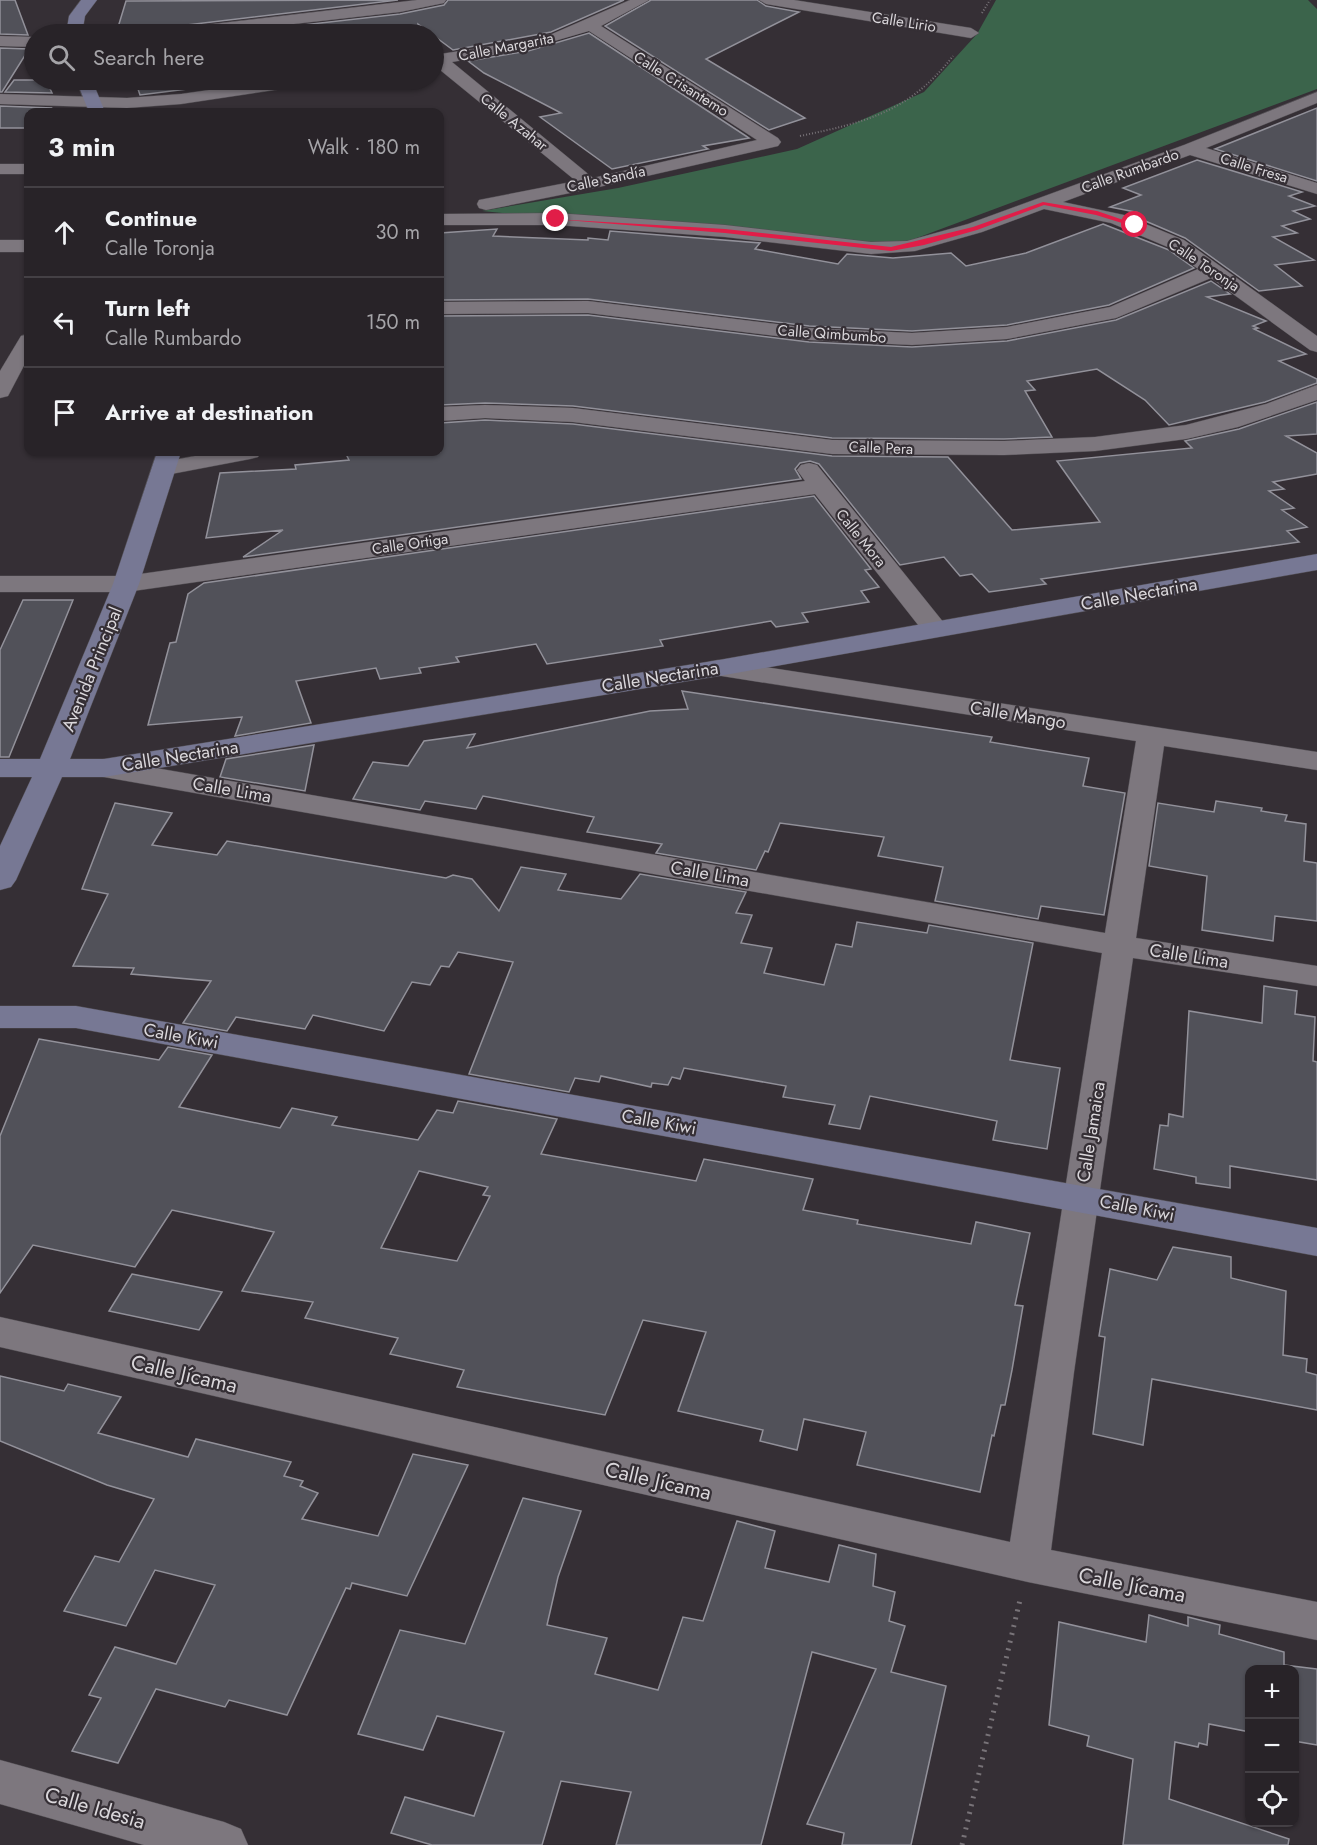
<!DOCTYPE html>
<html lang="en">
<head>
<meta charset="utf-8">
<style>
  body { margin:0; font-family:Jost,sans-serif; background:#342f34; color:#f1f3f6 }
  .controls { position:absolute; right:18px; bottom:18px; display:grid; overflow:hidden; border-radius:12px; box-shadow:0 2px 4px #0004 }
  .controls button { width:54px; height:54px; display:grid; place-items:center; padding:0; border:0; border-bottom:2px solid #444045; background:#282328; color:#f1f3f6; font:30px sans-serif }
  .stop { position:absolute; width:18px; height:18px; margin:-14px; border:4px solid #e11d48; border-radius:50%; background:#fff }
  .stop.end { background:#e11d48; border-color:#fff; box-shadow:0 2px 6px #0008 }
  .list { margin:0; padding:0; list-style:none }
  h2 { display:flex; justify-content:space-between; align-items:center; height:78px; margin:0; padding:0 24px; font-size:26px }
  h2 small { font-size:20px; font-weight:400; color:#a5a4a8 }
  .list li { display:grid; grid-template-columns:39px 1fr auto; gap:18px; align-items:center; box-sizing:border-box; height:90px; padding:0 24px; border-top:2px solid #444045 }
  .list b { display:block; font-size:22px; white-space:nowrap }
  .list p { margin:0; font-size:20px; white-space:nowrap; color:#a5a4a8 }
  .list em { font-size:20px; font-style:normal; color:#a5a4a8 }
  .icon { flex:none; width:33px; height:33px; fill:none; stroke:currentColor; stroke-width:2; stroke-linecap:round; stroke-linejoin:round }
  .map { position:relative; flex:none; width:1317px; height:1845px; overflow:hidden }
  .search { position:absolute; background:#282328; box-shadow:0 2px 4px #0004; left:24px; top:24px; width:420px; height:66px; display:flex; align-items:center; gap:15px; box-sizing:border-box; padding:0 21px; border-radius:33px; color:#a5a4a8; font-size:22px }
  .panel { position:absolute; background:#282328; box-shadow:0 2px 4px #0004; left:24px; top:108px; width:420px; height:348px; border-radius:12px }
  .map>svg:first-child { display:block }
  .green { fill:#3b644b }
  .building { fill:#515159; stroke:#92919a; stroke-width:1.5; fill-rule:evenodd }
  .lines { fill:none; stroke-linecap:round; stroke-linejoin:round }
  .street-casing { stroke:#514d52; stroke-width:1 }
  .secondary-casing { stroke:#514d52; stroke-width:1 }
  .path-far1 { stroke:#787378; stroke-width:2; stroke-dasharray:1 2; stroke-linecap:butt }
  .path { stroke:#787378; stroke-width:5; stroke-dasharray:2 6; stroke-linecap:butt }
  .street { fill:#7d777e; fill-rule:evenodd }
  .secondary { fill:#777894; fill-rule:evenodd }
  .route { fill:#e11d48 }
  .labels { text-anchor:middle; stroke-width:4.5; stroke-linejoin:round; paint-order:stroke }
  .far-street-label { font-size:15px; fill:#dad7db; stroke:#352f35 }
  .street-label { font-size:18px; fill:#dad7db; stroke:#352f35 }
  .near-street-label { font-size:21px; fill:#dad7db; stroke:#352f35 }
</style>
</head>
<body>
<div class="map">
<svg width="1317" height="1845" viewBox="0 0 1317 1845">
  <rect width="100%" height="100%" fill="#352f35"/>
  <path class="green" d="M996 0H1308L1317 9V89L882 251 482 211 618 188 797 149 924 92 977 34Z"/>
  <g class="building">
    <path d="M0 0H15L28 35 0 34Z"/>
    <path d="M386 0H398L170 27 160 34H122L119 24 126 1Z"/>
    <path d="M448 0H624L551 32 453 50 418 24 419 34H222L400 14 444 5Z"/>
    <path d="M651 0H757L766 6 799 12 706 59 805 118 769 130 605 26Z"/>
    <path d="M589 33 746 136 749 138 703 146 708 149 612 169 540 117 561 113 484 73 468 61 528 51Z"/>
    <path d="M0 48 29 49 2 92H0Z"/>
    <path d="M14 80H46L52 93 5 92Z"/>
    <path d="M135 80H259L140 95Z"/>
    <path d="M0 106 51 108 47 112H28V128H0Z"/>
    <path d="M1317 108V181L1215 149Z"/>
    <path d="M1197 160 1302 192 1289 196 1315 206 1293 211 1310 219 1282 226 1297 233 1273 237 1314 260 1275 265 1302 286 1259 291 1185 238 1129 214 1135 212 1110 207 1141 195 1123 188Z"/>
    <path d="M1103 224 1169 250 1194 268 1109 305 1007 325 912 331 809 326 588 299 440 300V233L497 229 493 236 588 240V238L608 240 610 231 760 243 755 249 838 264 847 254 893 258 951 253 966 266 1026 253Z"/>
    <path d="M1211 281 1230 294 1207 297 1266 321 1253 326 1258 328 1254 329 1306 354 1279 361 1317 379V383L1265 402 1169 425 1145 400 1097 369 1027 381 1035 390 1025 391 1052 437 1004 439 832 438 573 406 485 403 440 405V316L588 315 809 342 912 347 1007 341 1116 320Z"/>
    <path d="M1317 402V434L1286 436 1317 453V474L1273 482 1284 489 1269 491 1294 508 1282 510 1307 527 1287 531 1299 542 1041 579 1046 584 989 592 972 574 960 576 944 557 900 565 819 464 810 461 800 463 795 469 801 479 243 557 283 530 206 538 220 473 296 469 295 465 349 460 345 452H440V423L485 420 573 424 832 456 948 457 1012 530 1100 522 1057 461 1192 448 1185 441 1239 429Z"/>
    <path d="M814 496 871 569 865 570 879 587 861 591 869 602 802 613 808 622 776 627 771 621 660 640 663 646 547 664 536 644 456 657 459 662 419 668 421 673 380 679 376 668 296 681 311 723 235 736 242 717 148 725 170 643 176 642 188 594 204 583Z"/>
    <path d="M23 600H73L9 757H0V650Z"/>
    <path d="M682 691 992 737 990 742 1089 758 1083 786 1125 793 1104 915 1041 906 1038 919 935 901 943 867 878 856 884 837 780 823 768 852 765 851 756 870 656 853 662 844 587 832 594 817 483 796 476 809 425 801 420 810 353 799 373 762 408 766 424 741 475 734 467 748 650 711 688 709Z"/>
    <path d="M314 745 305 791 220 777 226 759Z"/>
    <path d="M1216 801 1262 808 1261 811 1287 815 1285 821 1306 824 1304 861 1317 863V921L1275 916 1273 941 1202 930 1207 876 1149 866 1158 803 1214 812Z"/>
    <path d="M115 803 172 813 152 845 217 855 227 841 446 878 453 875 472 879 499 911 521 867 566 874 558 890 621 899 640 874 746 892 736 913 752 915 741 943 772 948 764 973 824 985 836 944 852 947 857 922 927 933 929 925 1033 943 1010 1060 1060 1068 1047 1149 993 1140 997 1121 870 1096 860 1129 829 1124 835 1105 783 1097 786 1086 684 1068 680 1079 672 1077 668 1085 652 1083 651 1087 601 1076 599 1082 575 1078 569 1092 469 1074 513 962 458 952 449 967 441 966 430 985 412 982 384 1031 313 1015 305 1029 236 1017 227 1031 183 1023 211 981 131 974 134 968 73 966 108 894 82 889Z"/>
    <path d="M1264 986 1297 991 1295 1014 1315 1017 1313 1061 1317 1062V1180L1230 1166V1188L1196 1183V1177L1154 1169 1160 1125 1168 1126 1169 1114 1183 1117 1189 1011 1262 1023Z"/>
    <path d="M39 1039 159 1060 168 1047 212 1055 179 1107 280 1128 292 1108 337 1117 332 1125 418 1140 437 1110 453 1113 458 1101 557 1119 541 1154 696 1181 704 1159 813 1179 803 1210 858 1220 857 1224 971 1244 976 1222 1030 1233 1015 1305 1023 1306 1012 1370 1005 1405H1001L994 1436 992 1435 980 1492 857 1465 866 1432 804 1419 797 1450 760 1441 763 1430 678 1411 706 1332 643 1320 605 1415 457 1387 464 1370 390 1354 398 1338 305 1318 313 1302 242 1291 274 1232 172 1210 135 1267 33 1245 0 1293V1136ZM419 1171 488 1187 483 1195 490 1196 457 1261 381 1248Z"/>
    <path d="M1173 1247 1231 1257V1278L1286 1291 1283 1355 1307 1359 1306 1372 1317 1375V1410L1152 1379 1143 1445 1093 1434 1105 1337 1099 1336 1110 1269 1157 1280Z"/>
    <path d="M132 1274 222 1292 199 1330 109 1311Z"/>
    <path d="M0 1376 64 1391 68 1384 121 1397 98 1433 188 1457 196 1439 291 1462 284 1476 303 1481 300 1486 318 1493 302 1519 378 1536 413 1454 468 1465 407 1596 352 1583 350 1589 346 1588 287 1715 229 1700 225 1707 156 1689 118 1763 72 1751 101 1698 89 1695 115 1647 176 1664 215 1585 155 1570 126 1626 64 1611 95 1556 119 1562 154 1499 107 1485 0 1441Z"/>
    <path d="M523 1498 581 1511 558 1577 547 1625 607 1638 595 1674 658 1690 683 1617 703 1621 737 1521 775 1531 765 1568 829 1582 839 1545 876 1554 873 1586 895 1592 889 1621 905 1626 891 1672 946 1686 911 1845H842L844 1833 807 1824 876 1669 812 1652 761 1845H616L631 1792 561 1781 542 1845H432L391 1833 405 1797 474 1816 504 1732 437 1716 423 1750 358 1734 400 1630 465 1644Z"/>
    <path d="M1149 1615 1188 1626V1617L1220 1625 1219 1634 1284 1652V1665L1317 1669V1745L1294 1741V1670H1250V1732L1209 1724 1207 1745 1199 1743 1198 1747 1175 1742 1169 1799 1289 1839 1288 1845H1123L1133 1759 1087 1746 1089 1736 1049 1725 1059 1622 1146 1642Z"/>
  </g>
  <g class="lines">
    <defs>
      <g id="street">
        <path d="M417 0H446L444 3 400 12 206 34H162L170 29Z"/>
        <path d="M630 0H649L601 26 778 138 781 142 778 146 590 189 486 210 479 208 477 204 479 200 576 181 434 65V55L511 43 552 34ZM589 31 757 140 593 178 452 62 527 49Z"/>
        <path d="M759 0H794L971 28 979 33 971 38 766 4Z"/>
        <path d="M0 36 34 37V47L0 46Z"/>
        <path d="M279 80H316L308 85 181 104 127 108 0 104V94L127 98 181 94Z"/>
        <path d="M1317 92V103L1206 148 1317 183V194L1190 155 1063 202 1124 215 1184 240 1317 336V352L1310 350 1211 278 1116 318 1007 339 912 345 809 340 588 313 440 314V302L588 301 809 328 912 333 1007 327 1110 307 1198 269 1170 248 1111 223 1044 209 982 232 915 251 871 254 725 237 556 225H440V214L556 213 725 225 871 242 907 241 968 224 1184 145Z"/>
        <rect x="0" y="164" width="28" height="10"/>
        <rect x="0" y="240" width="28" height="12"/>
        <path d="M28 334V358L8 396 0 398V371L21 336Z"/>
        <path d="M1317 385V400L1238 427 1186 439 1095 451 1004 455 832 454 573 422 485 418 440 421V407L485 405 573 408 832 440 1004 441 1095 437 1186 425 1266 404Z"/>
        <path d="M216 452H261L258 457 250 459 166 475 158 473 154 468 158 463Z"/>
        <path d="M809 463 817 465 944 623 948 629 944 635 935 637 926 635 815 494 126 592H0V576H126L805 481 797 470 801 465Z"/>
        <path d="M719 660 1317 752V770L1164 746 1136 938 1317 966V986L1133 958 1074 1372 1051 1550 1317 1602V1640L1028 1582 0 1347V1317L1010 1542 1102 953 104 777 94 774 90 768 94 762 104 759 1105 933 1136 741 709 674 706 668 709 662Z"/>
        <path d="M0 1760 224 1822 241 1829 248 1845H144L0 1804Z"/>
      </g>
      <g id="secondary">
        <path d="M81 0H97L85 16 82 34H66L69 16Z"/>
        <path d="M76 80H92L105 112H89Z"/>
        <path d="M157 452H181L139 584 70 759H104L719 660 1317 554V570L719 676 104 777H62L16 880 11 887 0 890V846L32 777H0V759H40L113 584Z"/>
        <path d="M0 1006H76L1317 1228V1256L76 1028H0Z"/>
      </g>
    </defs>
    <use href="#street" class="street-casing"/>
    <use href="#secondary" class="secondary-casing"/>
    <g class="path-far1">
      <path d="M982 13 990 0"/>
      <path d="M800 136C867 122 909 112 953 56"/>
    </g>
    <path class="path" d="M962 1845 1020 1600"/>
    <use href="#street" class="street"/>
    <use href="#secondary" class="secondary"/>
  </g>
  <path class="route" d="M1043 202 1097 211 1138 225 1135 227 1096 215 1044 205 977 230 924 245 891 251 725 233 553 219 725 229 891 247 973 227Z"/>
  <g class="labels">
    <g class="far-street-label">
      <text transform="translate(904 22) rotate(9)" y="5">Calle Lirio</text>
      <text transform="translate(506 47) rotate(-11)" y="5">Calle Margarita</text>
      <text transform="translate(681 84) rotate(32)" y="5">Calle Crisantemo</text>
      <text transform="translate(514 122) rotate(39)" y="5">Calle Azahar</text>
      <text transform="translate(1254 168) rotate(17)" y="5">Calle Fresa</text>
      <text transform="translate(1130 171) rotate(-20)" y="5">Calle Rumbardo</text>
      <text transform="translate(606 179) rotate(-12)" y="5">Calle Sandía</text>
      <text transform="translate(1204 265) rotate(34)" y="5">Calle Toronja</text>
      <text transform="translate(832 334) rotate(4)" y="5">Calle Qimbumbo</text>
      <text transform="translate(881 448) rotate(2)" y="5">Calle Pera</text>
      <text transform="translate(861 538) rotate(51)" y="5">Calle Mora</text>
      <text transform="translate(410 544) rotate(-8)" y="5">Calle Ortiga</text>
    </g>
    <g class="street-label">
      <text transform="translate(1139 594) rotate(-10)" y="6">Calle Nectarina</text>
      <text transform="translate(92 669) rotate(-68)" y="6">Avenida Principal</text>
      <text transform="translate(660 677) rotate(-9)" y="6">Calle Nectarina</text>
      <text transform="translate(1018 715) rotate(9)" y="6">Calle Mango</text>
      <text transform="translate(180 756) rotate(-9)" y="6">Calle Nectarina</text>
      <text transform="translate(232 790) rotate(10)" y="6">Calle Lima</text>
      <text transform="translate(710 874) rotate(10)" y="6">Calle Lima</text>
      <text transform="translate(1189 956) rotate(9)" y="6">Calle Lima</text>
      <text transform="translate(181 1036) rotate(10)" y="6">Calle Kiwi</text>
      <text transform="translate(659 1122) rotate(10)" y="6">Calle Kiwi</text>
      <text transform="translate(1091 1132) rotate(-81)" y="6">Calle Jamaica</text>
      <text transform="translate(1137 1208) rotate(11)" y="6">Calle Kiwi</text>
    </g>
    <g class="near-street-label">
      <text transform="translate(184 1374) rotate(13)" y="7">Calle Jícama</text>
      <text transform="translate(658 1481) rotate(13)" y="7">Calle Jícama</text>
      <text transform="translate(1132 1585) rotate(11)" y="7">Calle Jícama</text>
      <text transform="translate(95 1808) rotate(16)" y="7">Calle Idesia</text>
    </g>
  </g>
</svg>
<div class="controls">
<button>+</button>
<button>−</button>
<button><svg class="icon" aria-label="locate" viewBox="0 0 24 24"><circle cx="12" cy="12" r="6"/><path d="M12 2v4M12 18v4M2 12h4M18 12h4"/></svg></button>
</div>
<div class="stop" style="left:1135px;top:225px"></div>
<div class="stop end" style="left:556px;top:219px"></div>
<div class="search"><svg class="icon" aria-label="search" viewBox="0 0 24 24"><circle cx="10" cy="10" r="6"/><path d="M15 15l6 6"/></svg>Search here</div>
<section class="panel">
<h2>3 min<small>Walk · 180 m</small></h2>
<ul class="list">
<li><svg class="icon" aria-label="ahead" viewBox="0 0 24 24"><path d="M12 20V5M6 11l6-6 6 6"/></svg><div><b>Continue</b><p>Calle Toronja</p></div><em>30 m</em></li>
<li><svg class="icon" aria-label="left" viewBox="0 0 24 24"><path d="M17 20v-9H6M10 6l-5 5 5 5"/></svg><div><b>Turn left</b><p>Calle Rumbardo</p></div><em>150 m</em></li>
<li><svg class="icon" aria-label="arrive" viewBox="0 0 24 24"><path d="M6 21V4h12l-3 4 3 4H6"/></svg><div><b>Arrive at destination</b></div></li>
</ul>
</section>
</div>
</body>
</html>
